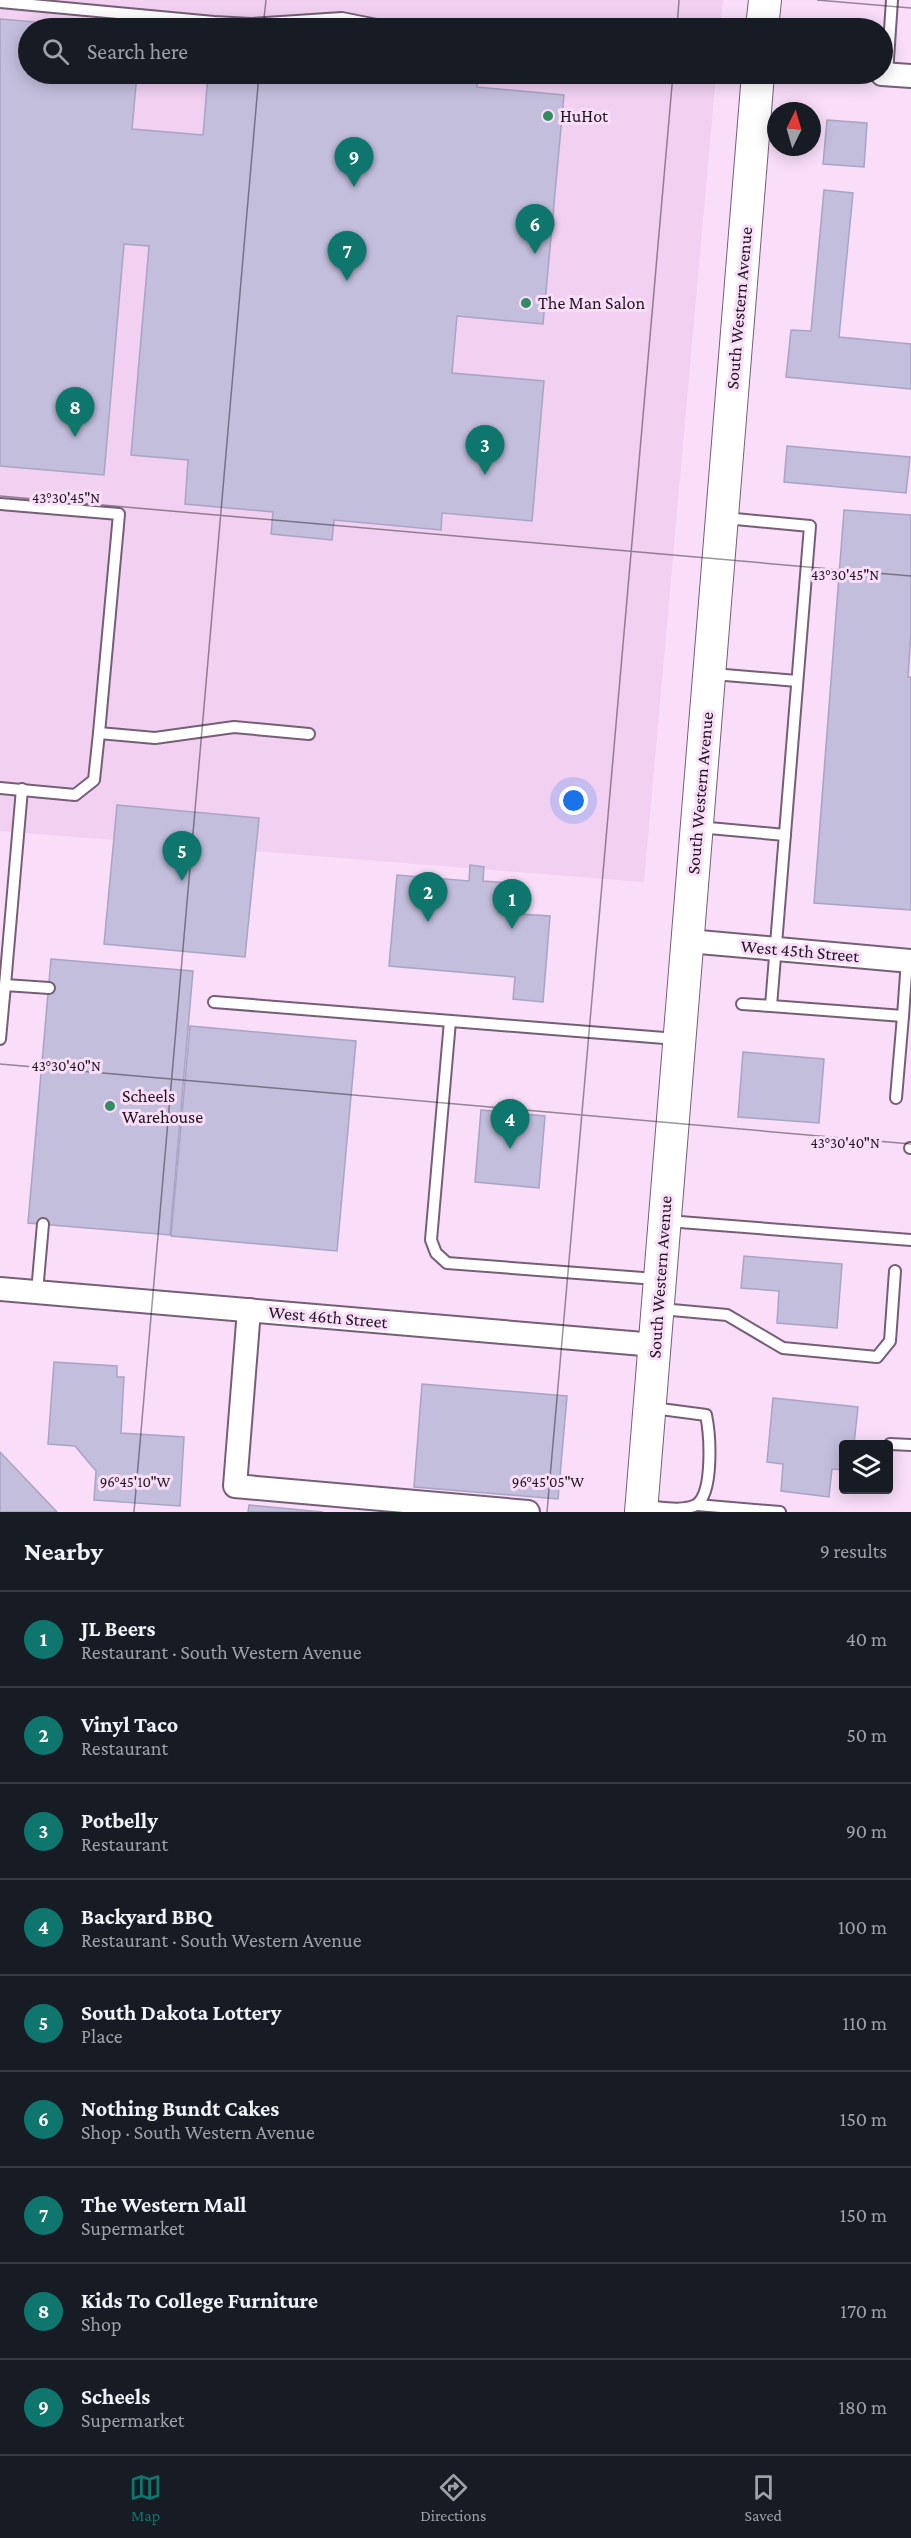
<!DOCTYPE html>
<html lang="en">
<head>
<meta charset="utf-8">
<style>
  body { margin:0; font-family:"Crimson Pro",serif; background:#242831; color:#f1f3f6 }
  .controls { position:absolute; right:18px; bottom:18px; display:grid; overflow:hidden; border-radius:6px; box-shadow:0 3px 15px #0003 }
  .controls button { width:54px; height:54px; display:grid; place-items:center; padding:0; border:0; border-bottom:2px solid #363941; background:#171b24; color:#f1f3f6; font:30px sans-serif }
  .compass { position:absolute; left:767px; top:102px; width:54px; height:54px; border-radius:50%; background:#171b24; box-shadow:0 3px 15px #0003; rotate:5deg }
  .you { position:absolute; left:574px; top:801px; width:21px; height:21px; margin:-15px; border:4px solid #fff; border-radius:50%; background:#1a73e8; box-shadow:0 0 0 9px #1a73e833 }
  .badge { display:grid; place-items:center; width:39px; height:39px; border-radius:50%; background:#0f766e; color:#fff; font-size:20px; font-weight:700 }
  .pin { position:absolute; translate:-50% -50px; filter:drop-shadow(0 2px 3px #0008) }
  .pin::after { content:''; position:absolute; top:32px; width:21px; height:18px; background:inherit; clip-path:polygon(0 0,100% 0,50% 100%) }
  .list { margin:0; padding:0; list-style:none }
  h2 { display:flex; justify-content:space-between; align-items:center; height:78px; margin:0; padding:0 24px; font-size:26px }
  h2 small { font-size:20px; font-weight:400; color:#9ea1a6 }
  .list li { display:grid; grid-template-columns:39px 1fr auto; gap:18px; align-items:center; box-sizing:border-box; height:96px; padding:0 24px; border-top:2px solid #363941 }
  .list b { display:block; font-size:22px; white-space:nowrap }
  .list p { margin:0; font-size:20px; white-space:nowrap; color:#9ea1a6 }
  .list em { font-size:20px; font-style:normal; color:#9ea1a6 }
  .icon { flex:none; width:33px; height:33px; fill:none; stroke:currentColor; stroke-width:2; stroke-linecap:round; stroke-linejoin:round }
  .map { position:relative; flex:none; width:911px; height:1512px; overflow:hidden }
  .search { position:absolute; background:#171b24; box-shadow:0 3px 15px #0003; left:18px; right:18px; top:18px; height:66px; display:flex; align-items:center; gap:15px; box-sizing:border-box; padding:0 21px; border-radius:33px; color:#9ea1a6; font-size:22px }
  .sheet { height:942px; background:#171b24 }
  nav { display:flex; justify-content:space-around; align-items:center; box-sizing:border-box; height:84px; border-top:2px solid #363941; background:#171b24; font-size:16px; color:#9ea1a6 }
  nav a { display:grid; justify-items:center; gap:3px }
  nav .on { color:#0f766e }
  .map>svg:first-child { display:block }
  .built { fill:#f1d0f2 }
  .building { fill:#c2bedc; stroke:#a9a4c5; stroke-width:1.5 }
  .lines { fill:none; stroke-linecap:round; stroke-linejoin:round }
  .lane-casing { stroke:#765e77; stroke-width:14 }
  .street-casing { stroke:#765e77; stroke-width:26 }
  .secondary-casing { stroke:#765e77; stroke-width:34 }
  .lane { stroke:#fff; stroke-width:10 }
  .street { stroke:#fff; stroke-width:22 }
  .secondary { stroke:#fff; stroke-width:32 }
  .ticks { fill:none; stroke:#201620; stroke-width:1.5; stroke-opacity:0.45 }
  .poi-dot { fill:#328c61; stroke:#f9ddf9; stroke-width:2 }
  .labels { text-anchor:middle; stroke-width:6; stroke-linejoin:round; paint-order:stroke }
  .poi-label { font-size:18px; fill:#201620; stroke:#f9ddf9; text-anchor:start }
  .street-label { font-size:18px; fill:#201620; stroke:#f9ddf9 }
  .ticks-label { font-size:15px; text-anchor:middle; fill:#201620; stroke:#f9ddf9; stroke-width:6; stroke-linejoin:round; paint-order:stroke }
</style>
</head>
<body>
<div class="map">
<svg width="911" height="1512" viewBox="0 0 911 1512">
  <rect width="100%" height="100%" fill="#f9ddf9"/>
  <path class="built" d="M0 0H723L720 28H28V74H716L644 882 0 831Z"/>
  <g class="building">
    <path d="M0 19 106 28H28V74H137L132 129 203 135 208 74H443L478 77 477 87 564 95 543 324 457 316 452 373 544 381 532 521 442 513 441 530 334 520 332 540 271 534 273 512 185 504 188 460 131 455 149 246 124 244 104 475 0 466Z"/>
    <path d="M827 120 867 123 864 167 823 164Z"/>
    <path d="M824 190 853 193 839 337 911 344V389L786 377 791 330 811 331Z"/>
    <path d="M787 446 910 457 906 493 784 482Z"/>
    <path d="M844 510 911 515V632L908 677H911V910L814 903Z"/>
    <path d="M117 805 259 818 245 957 104 944Z"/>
    <path d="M470 865 484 867 483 881 522 884 520 914 550 916 543 1002 513 999 515 977 389 966 397 875 469 881Z"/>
    <path d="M51 959 193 971 170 1235 28 1223Z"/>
    <path d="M190 1026 356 1041 337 1251 171 1236Z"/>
    <path d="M743 1052 824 1059 819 1123 738 1117Z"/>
    <path d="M481 1110 545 1116 539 1188 475 1182Z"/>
    <path d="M744 1256 842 1264 837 1328 777 1323 779 1291 741 1288Z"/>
    <path d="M54 1362 117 1366V1377H124L121 1433 184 1437 180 1506 94 1500 96 1471 75 1446 48 1444Z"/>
    <path d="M422 1384 567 1396 558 1499 414 1487Z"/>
    <path d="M773 1398 858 1407 854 1444H844V1470L832 1469 829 1497 781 1491 783 1464 767 1462Z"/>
    <path d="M0 1452 57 1512H0Z"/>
    <path d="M249 1505 323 1512H248Z"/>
  </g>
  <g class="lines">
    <defs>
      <g id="lane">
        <path d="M0 2 214 22 251 24 342 18 392 28"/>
        <path d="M887 74 892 0"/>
        <path d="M0 504 119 514 99 733"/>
        <path d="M725 518 810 526 771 1006 742 1004"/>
        <path d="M713 674 797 681"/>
        <path d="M0 788 75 795 94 780 99 733 155 738 234 727 309 734"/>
        <path d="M698 827 785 835"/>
        <path d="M5 985 22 789"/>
        <path d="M214 1002 677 1039"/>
        <path d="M771 1006 903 1016 896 1098"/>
        <path d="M903 1016 907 960"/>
        <path d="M450 1021 431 1240 436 1253 447 1263 656 1279"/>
        <path d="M0 1039 5 985 49 988"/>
        <path d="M910 1148H911"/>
        <path d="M667 1221 911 1240"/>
        <path d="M37 1292 43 1224"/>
        <path d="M661 1309 727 1315 783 1348 877 1357 890 1341 895 1271"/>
        <path d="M890 1444 911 1445"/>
        <path d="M697 1505 780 1512"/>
        <path d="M644 1506C659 1507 683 1512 696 1505 714 1493 710 1434 706 1415L653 1408"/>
      </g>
      <g id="street">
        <path d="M882 74 911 76"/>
        <path d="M688 941 911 961"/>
        <path d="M0 1289 655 1345"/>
        <path d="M249 1310 235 1486 528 1512"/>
      </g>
      <g id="secondary">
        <path d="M762 28 765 0"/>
        <path d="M641 1512 758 74"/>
      </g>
    </defs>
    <use href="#lane" class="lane-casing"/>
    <use href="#street" class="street-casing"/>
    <use href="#secondary" class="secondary-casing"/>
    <use href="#lane" class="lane"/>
    <use href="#street" class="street"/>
    <use href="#secondary" class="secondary"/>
  </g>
  <path class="ticks" d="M817 0 911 8M263 28 266 0M677 28 679 0M0 496 911 576M0 1064 911 1144M134 1512 259 74M547 1512 673 74"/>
  <g class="poi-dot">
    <circle cx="548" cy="116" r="6"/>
    <circle cx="526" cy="303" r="6"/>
    <circle cx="110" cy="1106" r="6"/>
  </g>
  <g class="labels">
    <g class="poi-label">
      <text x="560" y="122">HuHot</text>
      <text x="538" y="309">The Man Salon</text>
      <text x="122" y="1102">Scheels<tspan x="122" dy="21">Warehouse</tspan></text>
    </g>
    <g class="street-label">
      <text transform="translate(739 308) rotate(-85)" y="6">South Western Avenue</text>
      <text transform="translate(700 793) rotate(-85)" y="6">South Western Avenue</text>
      <text transform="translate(800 951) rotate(5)" y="6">West 45th Street</text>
      <text transform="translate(660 1277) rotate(-86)" y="6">South Western Avenue</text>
      <text transform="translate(328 1317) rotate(5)" y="6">West 46th Street</text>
    </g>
  </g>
  <g class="ticks-label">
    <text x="66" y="503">43°30'45"N</text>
    <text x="845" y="580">43°30'45"N</text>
    <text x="66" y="1071">43°30'40"N</text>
    <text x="845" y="1148">43°30'40"N</text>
    <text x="135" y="1487">96°45'10"W</text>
    <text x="548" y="1487">96°45'05"W</text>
  </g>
</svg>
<div class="controls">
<button><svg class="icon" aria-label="layers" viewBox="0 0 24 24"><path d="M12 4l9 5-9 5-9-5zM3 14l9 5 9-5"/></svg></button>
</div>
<svg class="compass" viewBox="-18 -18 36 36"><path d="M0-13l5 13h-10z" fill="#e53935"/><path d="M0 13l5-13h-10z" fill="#9ea1a6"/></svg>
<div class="you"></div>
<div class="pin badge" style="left:512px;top:929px">1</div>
<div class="pin badge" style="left:428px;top:922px">2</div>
<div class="pin badge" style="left:485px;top:475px">3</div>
<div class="pin badge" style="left:510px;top:1149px">4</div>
<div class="pin badge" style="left:182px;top:881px">5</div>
<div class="pin badge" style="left:535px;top:254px">6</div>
<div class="pin badge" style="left:347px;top:281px">7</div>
<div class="pin badge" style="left:75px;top:437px">8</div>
<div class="pin badge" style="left:354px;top:187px">9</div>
<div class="search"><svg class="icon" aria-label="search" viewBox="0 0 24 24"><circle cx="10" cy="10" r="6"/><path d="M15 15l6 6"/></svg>Search here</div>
</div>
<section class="sheet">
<h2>Nearby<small>9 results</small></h2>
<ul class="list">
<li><span class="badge">1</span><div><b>JL Beers</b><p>Restaurant · South Western Avenue</p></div><em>40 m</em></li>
<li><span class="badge">2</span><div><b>Vinyl Taco</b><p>Restaurant</p></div><em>50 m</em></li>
<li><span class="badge">3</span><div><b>Potbelly</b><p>Restaurant</p></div><em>90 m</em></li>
<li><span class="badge">4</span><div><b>Backyard BBQ</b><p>Restaurant · South Western Avenue</p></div><em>100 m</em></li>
<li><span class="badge">5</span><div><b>South Dakota Lottery</b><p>Place</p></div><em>110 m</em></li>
<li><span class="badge">6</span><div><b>Nothing Bundt Cakes</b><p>Shop · South Western Avenue</p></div><em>150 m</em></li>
<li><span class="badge">7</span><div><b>The Western Mall</b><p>Supermarket</p></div><em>150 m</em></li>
<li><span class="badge">8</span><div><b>Kids To College Furniture</b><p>Shop</p></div><em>170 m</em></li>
<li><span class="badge">9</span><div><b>Scheels</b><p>Supermarket</p></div><em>180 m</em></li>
</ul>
</section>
<nav>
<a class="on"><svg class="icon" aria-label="map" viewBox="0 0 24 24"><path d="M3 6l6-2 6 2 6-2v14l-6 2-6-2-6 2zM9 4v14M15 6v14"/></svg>Map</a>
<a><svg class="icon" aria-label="directions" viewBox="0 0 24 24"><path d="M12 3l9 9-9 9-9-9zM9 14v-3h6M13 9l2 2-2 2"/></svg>Directions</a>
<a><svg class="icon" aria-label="saved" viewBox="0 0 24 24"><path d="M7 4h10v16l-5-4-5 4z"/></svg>Saved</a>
</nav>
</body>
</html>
